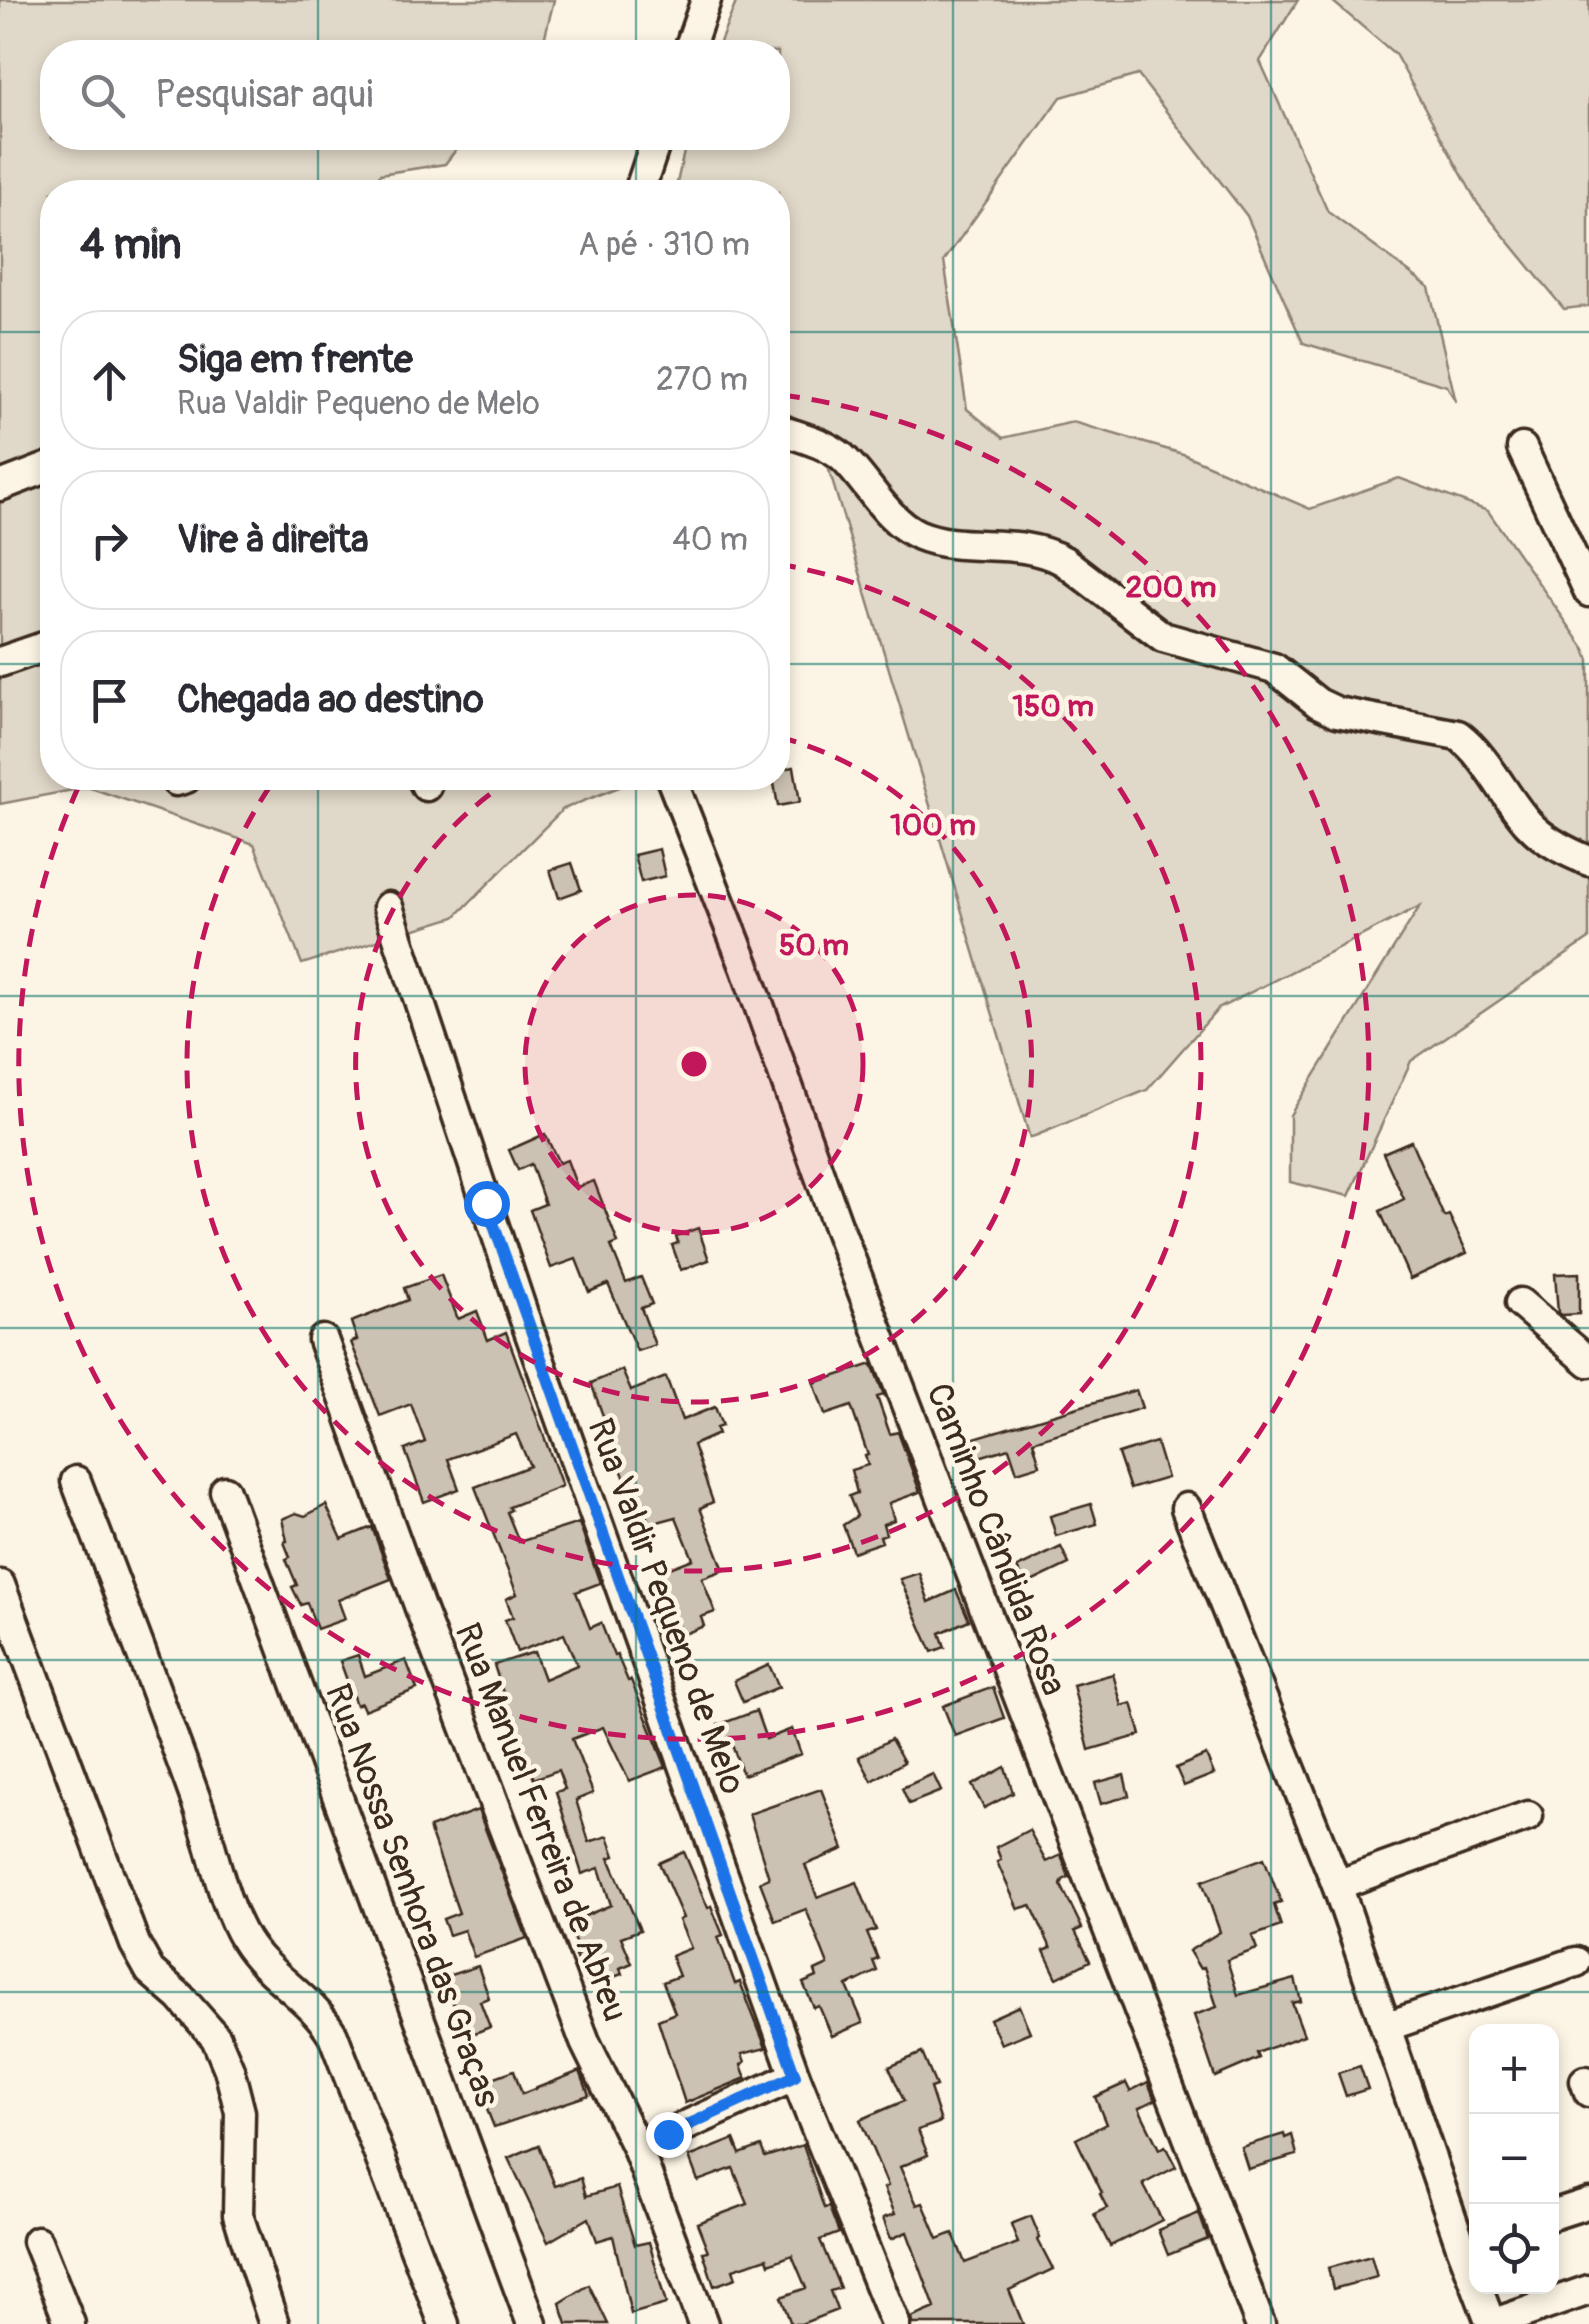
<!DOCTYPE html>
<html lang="pt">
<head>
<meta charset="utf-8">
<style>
  body { margin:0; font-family:Pangolin,sans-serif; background:#f2f2f3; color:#2b2b33 }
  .controls { position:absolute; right:30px; bottom:30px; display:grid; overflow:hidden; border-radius:20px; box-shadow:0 5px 15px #0003 }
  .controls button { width:90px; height:90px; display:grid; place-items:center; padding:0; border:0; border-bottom:2px solid #e1e1e2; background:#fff; color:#2b2b33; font:50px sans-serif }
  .stop { position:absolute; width:30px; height:30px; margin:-22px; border:8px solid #1a73e8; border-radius:50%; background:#fff }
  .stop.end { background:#1a73e8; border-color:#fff; box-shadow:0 2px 10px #0008 }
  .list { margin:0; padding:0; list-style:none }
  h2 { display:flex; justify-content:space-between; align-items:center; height:130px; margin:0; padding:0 40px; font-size:42px }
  h2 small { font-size:32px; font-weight:400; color:#7c7c81 }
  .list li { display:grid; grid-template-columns:65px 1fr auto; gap:30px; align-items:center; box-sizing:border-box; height:140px; margin:0 20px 20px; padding:0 20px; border:2px solid #e1e1e2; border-radius:40px }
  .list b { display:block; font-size:38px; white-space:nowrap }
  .list p { margin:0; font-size:32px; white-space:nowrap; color:#7c7c81 }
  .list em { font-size:32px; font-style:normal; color:#7c7c81 }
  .icon { flex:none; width:55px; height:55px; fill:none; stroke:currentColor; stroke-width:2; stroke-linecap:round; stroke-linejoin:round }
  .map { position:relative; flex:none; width:1589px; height:2324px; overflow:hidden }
  .search { position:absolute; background:#fff; box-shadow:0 5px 15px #0003; left:40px; top:40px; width:750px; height:110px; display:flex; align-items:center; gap:25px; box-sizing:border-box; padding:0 35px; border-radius:40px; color:#7c7c81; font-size:38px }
  .panel { position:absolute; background:#fff; box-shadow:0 5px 15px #0003; left:40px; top:180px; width:750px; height:610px; border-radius:40px }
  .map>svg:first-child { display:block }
  .green { fill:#e0d8c8; stroke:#8e8173; stroke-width:2.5 }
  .building { fill:#ccc2b3; stroke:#3b2a1e; stroke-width:2.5 }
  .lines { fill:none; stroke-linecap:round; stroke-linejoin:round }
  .street-casing { stroke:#3b2a1e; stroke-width:35 }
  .street { stroke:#fcf5e5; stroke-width:28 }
  .route { stroke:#1a73e8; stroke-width:12 }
  .grid { fill:none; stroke:#0f766e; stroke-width:2.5; stroke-opacity:0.55 }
  .ring { fill:none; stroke:#c2185b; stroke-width:5; stroke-dasharray:18 12 }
  .labels { text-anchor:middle; stroke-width:9; stroke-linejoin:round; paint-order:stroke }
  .street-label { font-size:35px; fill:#3b2a1e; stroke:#fcf5e5 }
  .centre { fill:#c2185b; stroke:#fcf5e5; stroke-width:5 }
  .ring-label { font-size:30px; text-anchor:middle; font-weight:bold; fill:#c2185b; stroke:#fcf5e5; stroke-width:9; stroke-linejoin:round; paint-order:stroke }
</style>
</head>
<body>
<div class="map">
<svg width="1589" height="2324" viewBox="0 0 1589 2324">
  <rect width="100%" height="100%" fill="#fcf5e5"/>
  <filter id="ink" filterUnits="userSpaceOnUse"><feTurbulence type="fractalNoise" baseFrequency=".01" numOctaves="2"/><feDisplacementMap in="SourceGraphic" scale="20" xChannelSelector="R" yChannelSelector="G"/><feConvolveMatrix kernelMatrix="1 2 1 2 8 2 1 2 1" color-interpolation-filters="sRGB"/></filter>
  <g filter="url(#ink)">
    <g class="green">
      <path d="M0 0H554L545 36 532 52H52V138H465L445 164 380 174 369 192H52V778H630L632 782 563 809 455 917 302 964 254 844 88 787 0 804Z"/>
      <path d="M737 0H1298L1260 61 1328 212 1429 287 1456 402 1447 386 1303 343 1247 216 1138 75 1061 97 944 261 967 409 1003 438 1073 422 1183 454 1310 509 1399 478 1488 511 1585 649 1589 660V939L1411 1061 1349 1196 1290 1182V1115L1420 906 1218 1009 1147 1090 1030 1138 817 430 778 408V192H675L687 138H778V52H716Z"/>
      <path d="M1331 0H1589V306L1564 309 1478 204 1395 54Z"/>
    </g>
    <g class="building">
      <path d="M794 767 800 802 778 806 773 778H778V770Z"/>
      <path d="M659 849 665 876 641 882 634 855Z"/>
      <path d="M572 863 581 890 559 898 550 870Z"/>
      <path d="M545 1134 559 1163 567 1160 577 1187 594 1181 618 1243 611 1246 626 1283 641 1277 652 1304 641 1308 655 1345 637 1351 608 1284 589 1292 576 1259 551 1268 530 1210 545 1204 531 1164 518 1170 509 1150Z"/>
      <path d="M1411 1141 1444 1217 1449 1215 1467 1253 1410 1279 1380 1211 1404 1199 1383 1153Z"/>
      <path d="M698 1228 709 1260 681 1270 672 1245 678 1243 676 1236Z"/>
      <path d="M1579 1273V1314L1561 1315 1558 1313 1555 1274Z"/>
      <path d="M441 1275 458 1319 477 1311 488 1340 506 1332 562 1486 509 1507 511 1510 507 1512 519 1542 579 1523 600 1583 576 1592 590 1628 601 1623 614 1656 617 1655 628 1681 631 1680 666 1767 629 1781 603 1727 572 1739 593 1793 576 1800 589 1842 608 1836 615 1856 609 1858 640 1930 621 1937 632 1963 620 1968 622 1974 589 1986 575 1956 579 1954 568 1923 611 1905 599 1868 582 1874 556 1792 565 1789 558 1770 534 1779 509 1719 495 1718 489 1700 504 1696 494 1665 534 1652 544 1679 577 1665 564 1634 517 1652 505 1620 513 1617 506 1599 517 1594 475 1487 530 1466 516 1434 448 1459 459 1489 424 1502 405 1450 425 1442 411 1404 380 1416 351 1342 357 1340 351 1322 408 1300 404 1288Z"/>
      <path d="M872 1364 884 1395 877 1397 890 1434 898 1432 920 1492 889 1503 894 1520 883 1524 886 1534 880 1536 882 1542 853 1552 843 1525 857 1516 849 1496 857 1493 851 1470 868 1465 865 1456 868 1455 851 1406 825 1415 814 1383Z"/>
      <path d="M622 1370 631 1391 666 1377 682 1420 715 1407 722 1426 716 1428 718 1434 693 1445 713 1502 700 1508 724 1570 702 1578 715 1612 701 1617 704 1626 682 1635 667 1600 657 1603 651 1586 665 1581 662 1571 693 1559 676 1517 650 1524 636 1492 631 1494 617 1459 609 1463 599 1440 606 1437 601 1426 606 1424 591 1383Z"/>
      <path d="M1136 1390 1142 1408 1033 1441 1040 1465 1017 1472 1009 1448 959 1463 954 1444Z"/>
      <path d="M1156 1442 1167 1478 1130 1489 1118 1454Z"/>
      <path d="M1091 1504 1097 1524 1056 1536 1050 1516Z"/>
      <path d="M326 1505 342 1539 372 1527 391 1579 338 1600 345 1619 317 1629 307 1603 301 1605 292 1587 297 1585 286 1559 290 1557 284 1542 287 1541 282 1519 296 1513 305 1516Z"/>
      <path d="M1061 1547 1069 1564 1025 1585 1017 1568Z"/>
      <path d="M919 1573 929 1602 956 1590 969 1620 940 1633 945 1647 932 1652 900 1579Z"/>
      <path d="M358 1655 365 1676 406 1660 417 1689 364 1710 361 1703 356 1705 340 1661Z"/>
      <path d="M769 1665 779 1687 743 1702 734 1681Z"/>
      <path d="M1113 1674 1122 1706 1132 1703 1141 1735 1089 1750 1073 1685Z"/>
      <path d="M993 1687 1004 1718 955 1736 943 1706Z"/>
      <path d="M756 1711 766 1739 792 1729 801 1754 743 1775 732 1745 726 1748 718 1725Z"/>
      <path d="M891 1739 904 1762 872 1781 859 1757Z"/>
      <path d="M1206 1755 1214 1774 1184 1786 1176 1768Z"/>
      <path d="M1005 1767 1013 1793 984 1808 972 1785Z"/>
      <path d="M933 1774 941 1791 909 1804 902 1788Z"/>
      <path d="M1124 1775 1129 1796 1101 1804 1095 1783Z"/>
      <path d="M821 1789 844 1849 805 1865 817 1897 857 1882 876 1930 867 1933 878 1959 873 1961 877 1971 847 1986 863 2023 832 2036 819 2006 814 2008 803 1983 817 1977 815 1971 828 1965 806 1909 775 1921 760 1882 769 1878 749 1814Z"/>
      <path d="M478 1810 527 1938 474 1957 464 1930 449 1935 443 1919 459 1913 429 1828Z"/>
      <path d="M1029 1830 1046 1862 1061 1855 1069 1877 1063 1880 1061 1885 1082 1928 1075 1931 1090 1961 1057 1978 1044 1951 1051 1948 1031 1905 1018 1909 997 1862 1001 1860 996 1847Z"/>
      <path d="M684 1852 708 1908 711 1906 723 1935 718 1937 735 1984 740 1982 766 2048 742 2054 745 2062 741 2065 746 2078 685 2103 658 2020 675 2013 663 1982 679 1976 671 1956 691 1948 679 1920 683 1918 659 1863Z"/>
      <path d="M1264 1858 1281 1902 1274 1905 1281 1926 1252 1936 1257 1949 1227 1960 1238 1995 1295 1979 1301 2001 1292 2003 1304 2035 1257 2053 1259 2058 1215 2077 1194 2015 1217 2007 1204 1967 1200 1969 1189 1951 1220 1932 1202 1881Z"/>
      <path d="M478 1966 489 1998 480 2001 490 2027 465 2037 444 1977Z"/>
      <path d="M1019 2006 1030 2032 1001 2044 990 2019Z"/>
      <path d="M922 2053 936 2086 930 2088 941 2122 918 2130 928 2155 900 2167 917 2205 923 2203 938 2239 953 2233 965 2263 1018 2243 1011 2224 1031 2216 1040 2238 1038 2240 1053 2269 1009 2290 1023 2324H912L911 2318 935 2308 907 2232 891 2239 883 2218 895 2214 884 2188 888 2186 860 2120 904 2101 889 2067Z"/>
      <path d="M1360 2066 1368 2089 1346 2096 1338 2073Z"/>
      <path d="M514 2070 522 2094 580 2071 589 2095 494 2127 486 2107 492 2104 484 2081Z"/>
      <path d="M1148 2082 1155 2100 1139 2108 1159 2149 1165 2146 1176 2167 1143 2184 1162 2220 1110 2246 1094 2214 1107 2208 1100 2194 1102 2193 1076 2139 1106 2124 1095 2097 1126 2083 1130 2091Z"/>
      <path d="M1284 2134 1285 2138 1292 2135 1297 2155 1248 2169 1241 2147Z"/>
      <path d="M734 2139 740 2154 761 2146 765 2157 803 2145 824 2208 829 2207 839 2233 820 2240 840 2288 830 2291 837 2310 801 2324H791L781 2297 806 2288 792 2255 769 2264 767 2258 733 2269 736 2278 714 2286 703 2252 708 2251 697 2223 748 2204 733 2168 698 2181 689 2157Z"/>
      <path d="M539 2145 555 2186 581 2178 586 2196 617 2187 635 2245 649 2242 666 2304 631 2314 613 2236 597 2241 589 2218 548 2242 508 2158Z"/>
      <path d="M1199 2213 1208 2239 1168 2255 1158 2230Z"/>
      <path d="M1371 2256 1377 2277 1333 2289 1328 2268Z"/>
      <path d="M589 2285 608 2324H567L560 2303Z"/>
    </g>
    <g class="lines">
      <defs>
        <g id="street">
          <path d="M688 52 706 0"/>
          <path d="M639 192 657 138"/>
          <path d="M778 429C799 437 824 442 842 457 868 481 885 520 919 535 965 554 1016 535 1064 561L1163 637 1274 668 1318 703 1337 712 1458 735C1488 758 1503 795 1528 823 1544 841 1567 852 1589 861"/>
          <path d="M1522 448 1589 592"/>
          <path d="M0 486 52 466"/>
          <path d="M0 662 52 644"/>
          <path d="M422 778 426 786"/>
          <path d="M671 778 746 969 838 1227 1260 2324"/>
          <path d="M176 781 186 778"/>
          <path d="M388 907 523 1314 795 2076 895 2324"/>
          <path d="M1520 1303 1589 1362"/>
          <path d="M323 1340 420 1608 585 2042 637 2148 703 2324"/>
          <path d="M76 1481C117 1588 158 1695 197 1803 213 1847 221 1900 245 1940 268 1977 309 1995 333 2035L444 2324"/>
          <path d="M225 1491 532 2324"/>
          <path d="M1186 1508 1337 1885 1460 2243 1491 2324"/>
          <path d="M0 1585 135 1944 150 1971 180 1997 216 2038 229 2069 240 2112 238 2215 274 2324"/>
          <path d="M1337 1885 1528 1816"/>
          <path d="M1388 2026 1576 1962"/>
          <path d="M1585 2081 1589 2092"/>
          <path d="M637 2148 795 2076"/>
          <path d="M1552 2215 1589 2203"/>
          <path d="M37 2241 70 2324"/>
          <path d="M1492 2324 1589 2290"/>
        </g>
      </defs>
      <use href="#street" class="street-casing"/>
      <use href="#street" class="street"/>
    </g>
  </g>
  <g class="lines" filter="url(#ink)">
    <path class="route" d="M486 1203 795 2076 668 2134"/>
  </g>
  <path class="grid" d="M318 0V52M636 0V52M953 0V2324M1271 0V2324M318 138V192M636 138V192M0 332H52M778 332H1589M0 664H52M778 664H1589M318 778V2324M636 778V2324M0 996H1589M0 1328H1589M0 1660H1589M0 1992H1589"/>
  <circle cx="694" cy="1064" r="169" fill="#c2185b" fill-opacity=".12"/>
  <g class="ring">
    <circle cx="694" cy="1064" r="169"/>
    <path d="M779 737A338 338 0 1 1 512 779"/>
    <path d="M778 564A507 507 0 1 1 274 780"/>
    <path d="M782 395A675 675 0 1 1 82 779"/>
  </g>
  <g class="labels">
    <g class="street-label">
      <text transform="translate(997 1539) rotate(69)" y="12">Caminho Cândida Rosa</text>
      <text transform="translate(667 1606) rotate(70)" y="12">Rua Valdir Pequeno de Melo</text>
      <text transform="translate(542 1822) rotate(69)" y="12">Rua Manuel Ferreira de Abreu</text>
      <text transform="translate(413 1895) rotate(70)" y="12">Rua Nossa Senhora das Graças</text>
    </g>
  </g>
  <circle cx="694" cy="1064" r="15" class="centre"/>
  <g class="ring-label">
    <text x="1171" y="597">200 m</text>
    <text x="1053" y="716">150 m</text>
    <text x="933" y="835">100 m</text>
    <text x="814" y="955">50 m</text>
  </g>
</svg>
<div class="controls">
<button>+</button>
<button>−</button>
<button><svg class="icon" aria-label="locate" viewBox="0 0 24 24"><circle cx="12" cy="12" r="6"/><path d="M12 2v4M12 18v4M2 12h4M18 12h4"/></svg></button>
</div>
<div class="stop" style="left:486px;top:1203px"></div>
<div class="stop end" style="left:668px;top:2134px"></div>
<div class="search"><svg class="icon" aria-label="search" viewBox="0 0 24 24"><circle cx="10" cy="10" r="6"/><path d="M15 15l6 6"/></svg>Pesquisar aqui</div>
<section class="panel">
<h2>4 min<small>A pé · 310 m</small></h2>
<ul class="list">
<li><svg class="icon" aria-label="ahead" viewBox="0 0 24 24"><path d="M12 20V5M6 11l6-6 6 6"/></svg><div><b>Siga em frente</b><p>Rua Valdir Pequeno de Melo</p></div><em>270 m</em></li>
<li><svg class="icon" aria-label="right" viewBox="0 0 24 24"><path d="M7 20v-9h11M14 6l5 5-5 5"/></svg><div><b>Vire à direita</b></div><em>40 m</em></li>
<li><svg class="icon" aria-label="arrive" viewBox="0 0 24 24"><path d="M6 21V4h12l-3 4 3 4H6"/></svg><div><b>Chegada ao destino</b></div></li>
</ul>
</section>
</div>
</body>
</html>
